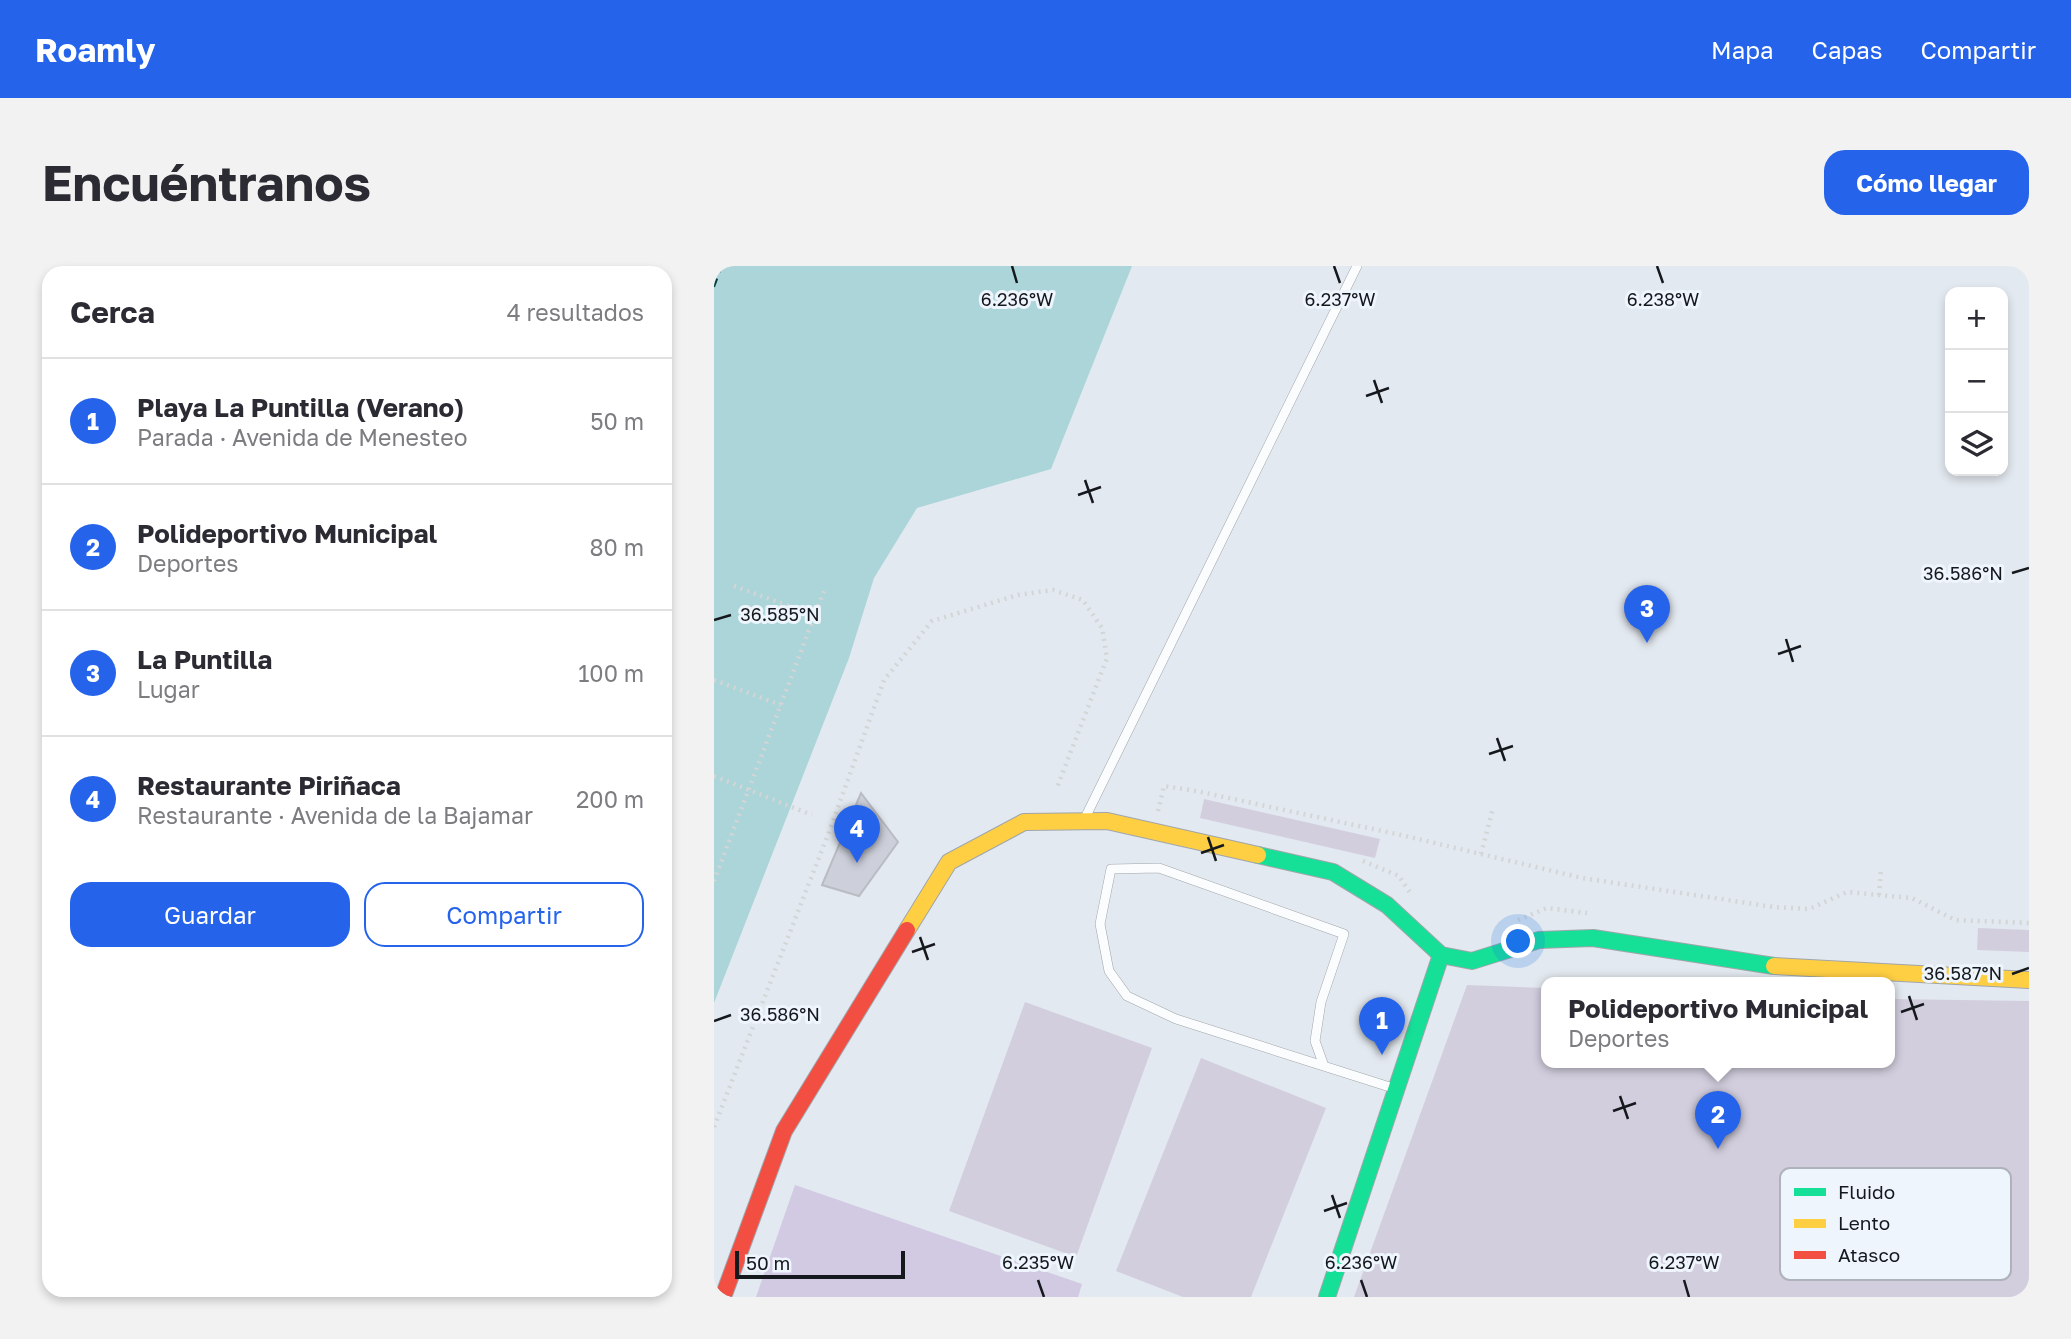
<!DOCTYPE html>
<html lang="es">
<head>
<meta charset="utf-8">
<style>
  body { margin:0; font-family:"Golos Text",sans-serif; background:#f2f2f3; color:#2b2b33 }
  .controls { position:absolute; right:21px; top:21px; display:grid; overflow:hidden; border-radius:14px; box-shadow:0 4px 10px #0003 }
  .controls button { width:63px; height:63px; display:grid; place-items:center; padding:0; border:0; border-bottom:2px solid #e1e1e2; background:#fff; color:#2b2b33; font:35px sans-serif }
  .scale { position:absolute; left:21px; bottom:18px; width:170px; box-sizing:border-box; padding-left:7px; border:4px solid #15181d; border-top:0; font-size:19px; line-height:24px; white-space:nowrap; color:#15181d; -webkit-text-stroke:5px #eef5fd; paint-order:stroke }
  .you { position:absolute; left:805px; top:676px; width:24px; height:24px; margin:-18px; border:5px solid #fff; border-radius:50%; background:#1a73e8; box-shadow:0 0 0 10px #1a73e833 }
  .badge { display:grid; place-items:center; width:46px; height:46px; border-radius:50%; background:#2563eb; color:#fff; font-size:23px; font-weight:700 }
  .pin { position:absolute; translate:-50% -58px; filter:drop-shadow(0 2px 4px #0008) }
  .pin::after { content:''; position:absolute; top:37px; width:24px; height:21px; background:inherit; clip-path:polygon(0 0,100% 0,50% 100%) }
  .popup { position:absolute; left:827px; top:711px; width:354px; height:91px; box-sizing:border-box; display:grid; place-content:center; border-radius:14px; background:#fff; filter:drop-shadow(0 2px 5px #0005); font-size:23px; white-space:nowrap; color:#7c7c81 }
  .popup b { font-size:26px; color:#2b2b33 }
  .popup::after { content:''; position:absolute; left:50%; top:100%; margin-left:-14px; border:14px solid transparent; border-top-color:#fff }
  .list { margin:0; padding:0; list-style:none }
  h2 { display:flex; justify-content:space-between; align-items:center; height:91px; margin:0; padding:0 28px; font-size:30px }
  h2 small { font-size:23px; font-weight:400; color:#7c7c81 }
  .list li { display:grid; grid-template-columns:46px 1fr auto; gap:21px; align-items:center; box-sizing:border-box; height:126px; padding:0 28px; border-top:2px solid #e1e1e2 }
  .list b { display:block; font-size:26px; white-space:nowrap }
  .list p { margin:0; font-size:23px; white-space:nowrap; color:#7c7c81 }
  .list em { font-size:23px; font-style:normal; color:#7c7c81 }
  .actions { display:flex; gap:14px; padding:21px 28px }
  .actions a { flex:1; padding:16px 0; border:2px solid #2563eb; border-radius:21px; text-align:center; font-size:24px; color:#2563eb }
  .actions .main { background:#2563eb; color:#fff }
  .icon { flex:none; width:38px; height:38px; fill:none; stroke:currentColor; stroke-width:2; stroke-linecap:round; stroke-linejoin:round }
  .map { position:relative; flex:none; width:1315px; height:1031px; overflow:hidden; border-radius:21px }
  header { display:flex; align-items:center; gap:42px; box-sizing:border-box; height:98px; padding:0 35px; background:#2563eb; color:#fff }
  header strong { font-size:33px }
  nav { display:flex; gap:38px; margin-inline-start:auto; font-size:24px }
  .intro { display:flex; align-items:center; justify-content:space-between; box-sizing:border-box; height:168px; padding:0 42px }
  h1 { margin:0; font-size:49px }
  .button { padding:18px 32px; border-radius:21px; background:#2563eb; color:#fff; font-size:24px; font-weight:700 }
  main { display:flex; gap:42px; padding:0 42px }
  aside { flex:1; background:#fff; border-radius:21px; box-shadow:0 4px 10px #0003 }
  .map>svg:first-child { display:block }
  .green { fill:#d2cede }
  .forest { fill:#d2c9e2 }
  .water { fill:#abd5d9 }
  .lines { fill:none; stroke-linecap:round; stroke-linejoin:round }
  .ferry { stroke:#063e40; stroke-width:2; stroke-dasharray:9 7; stroke-linecap:butt }
  .building { fill:#cdd0db; stroke:#b9bcc2; stroke-width:2 }
  .lane-casing { stroke:#a0a5aa; stroke-width:10 }
  .fast-casing { stroke:#a0a5aa; stroke-width:18 }
  .slow-casing { stroke:#a0a5aa; stroke-width:18 }
  .jam-casing { stroke:#a0a5aa; stroke-width:18 }
  .path { stroke:#d3d5d6; stroke-width:4.5; stroke-dasharray:2 5; stroke-linecap:butt }
  .lane { stroke:#fbfcfd; stroke-width:9 }
  .fast { stroke:#16e098; stroke-width:16 }
  .slow { stroke:#ffcf43; stroke-width:16 }
  .jam { stroke:#f24e42; stroke-width:16 }
  .ticks { fill:none; stroke:#15181d; stroke-width:2.5 }
  .key { fill:#eef5fd; stroke:#adb3ba; stroke-width:2 }
  .key-label { font-size:19px; fill:#15181d }
  .ticks-label { font-size:18px; text-anchor:middle; fill:#15181d; stroke:#eef5fd; stroke-width:6; stroke-linejoin:round; paint-order:stroke }
</style>
</head>
<body>
<header>
<strong>Roamly</strong>
<nav><a>Mapa</a><a>Capas</a><a>Compartir</a></nav>
</header>
<div class="intro"><h1>Encuéntranos</h1><a class="button">Cómo llegar</a></div>
<main>
<aside>
<h2>Cerca<small>4 resultados</small></h2>
<ul class="list">
<li><span class="badge">1</span><div><b>Playa La Puntilla (Verano)</b><p>Parada · Avenida de Menesteo</p></div><em>50 m</em></li>
<li><span class="badge">2</span><div><b>Polideportivo Municipal</b><p>Deportes</p></div><em>80 m</em></li>
<li><span class="badge">3</span><div><b>La Puntilla</b><p>Lugar</p></div><em>100 m</em></li>
<li><span class="badge">4</span><div><b>Restaurante Piriñaca</b><p>Restaurante · Avenida de la Bajamar</p></div><em>200 m</em></li>
</ul>
<div class="actions"><a class="main">Guardar</a><a>Compartir</a></div>
</aside>
<div class="map">
<svg width="1315" height="1031" viewBox="0 0 1315 1031">
  <rect width="100%" height="100%" fill="#e3e9f0"/>
  <g class="green">
    <path d="M490 533 666 573 661 592 486 552Z"/>
    <path d="M1264 662 1315 664V686L1263 684Z"/>
    <path d="M753 719 832 722V797H1176V733L1315 735V1031H640Z"/>
    <path d="M311 736 438 782 362 991 235 945Z"/>
    <path d="M487 792 612 842 537 1031H469L402 1005Z"/>
  </g>
  <path class="forest" d="M81 919 368 1018 364 1031H42Z"/>
  <path class="water" d="M0 0H418L337 203 203 242 160 312 135 392 0 737Z"/>
  <g class="lines">
    <path class="ferry" d="M0 21 8 0"/>
  </g>
  <path class="building" d="M147 527 184 576 145 630 108 619Z"/>
  <g class="lines">
    <defs>
      <g id="lane">
        <path d="M370 554 643 0"/>
        <path d="M610 800 601 775 607 736 630 668 445 602 397 603 386 658 395 705 413 730 462 753 682 823"/>
      </g>
      <g id="fast">
        <path d="M544 589 619 606 673 639 727 689 758 695 825 674 879 672 1060 700"/>
        <path d="M613 1031 727 689"/>
      </g>
      <g id="slow">
        <path d="M193 664 235 596 310 556 393 555 544 589"/>
        <path d="M1060 700 1315 714"/>
      </g>
      <path id="jam" d="M9 1031 70 865 193 664"/>
    </defs>
    <use href="#lane" class="lane-casing"/>
    <use href="#fast" class="fast-casing"/>
    <use href="#slow" class="slow-casing"/>
    <use href="#jam" class="jam-casing"/>
    <g class="path">
      <path d="M20 320 100 349"/>
      <path d="M0 414 67 439"/>
      <path d="M0 510 98 549"/>
      <path d="M444 545 450 520 482 525 687 569 868 612 1060 641 1095 643 1133 626 1198 632 1241 654 1315 657"/>
      <path d="M767 588 779 542"/>
      <path d="M649 595 685 610 697 628"/>
      <path d="M0 615 111 322"/>
      <path d="M1165 629 1167 602"/>
      <path d="M804 654 833 642 873 647"/>
      <path d="M0 861 115 566 170 414 218 355 304 329 339 324 369 334 388 362 393 392 342 524"/>
    </g>
    <use href="#lane" class="lane"/>
    <use href="#fast" class="fast"/>
    <use href="#slow" class="slow"/>
    <use href="#jam" class="jam"/>
  </g>
  <path class="ticks" d="M298 0 303 17M620 0 626 17M943 0 949 17M660 114 668 137M652 130 675 122M371 214 379 237M364 229 387 221M1298 307 1315 302M0 354 17 349M1072 373 1079 396M1064 388 1087 380M783 472 791 495M775 488 799 480M494 571 502 595M487 587 510 579M206 671 214 694M198 686 221 678M1298 708 1315 702M1195 730 1203 754M1187 746 1210 738M0 755 17 749M906 830 914 853M899 845 922 837M618 929 626 952M610 945 633 937M324 1014 330 1031M647 1014 653 1031M970 1014 975 1031"/>
  <rect x="1066" y="902" width="231" height="112" rx="10" class="key"/>
  <rect x="1080" y="922" width="32" height="8" fill="#16e098"/>
  <rect x="1080" y="953" width="32" height="9" fill="#ffcf43"/>
  <rect x="1080" y="985" width="32" height="8" fill="#f24e42"/>
  <g class="key-label">
    <text x="1124" y="933">Fluido</text>
    <text x="1124" y="964">Lento</text>
    <text x="1124" y="996">Atasco</text>
  </g>
  <g class="ticks-label">
    <text x="303" y="40">6.236°W</text>
    <text x="626" y="40">6.237°W</text>
    <text x="949" y="40">6.238°W</text>
    <text x="1249" y="314">36.586°N</text>
    <text x="66" y="355">36.585°N</text>
    <text x="1249" y="714">36.587°N</text>
    <text x="66" y="755">36.586°N</text>
    <text x="324" y="1003">6.235°W</text>
    <text x="647" y="1003">6.236°W</text>
    <text x="970" y="1003">6.237°W</text>
  </g>
</svg>
<div class="controls">
<button>+</button>
<button>−</button>
<button><svg class="icon" aria-label="layers" viewBox="0 0 24 24"><path d="M12 4l9 5-9 5-9-5zM3 14l9 5 9-5"/></svg></button>
</div>
<div class="scale">50 m</div>
<div class="you"></div>
<div class="pin badge" style="left:668px;top:789px">1</div>
<div class="pin badge" style="left:1004px;top:883px">2</div>
<div class="popup"><b>Polideportivo Municipal</b>Deportes</div>
<div class="pin badge" style="left:933px;top:377px">3</div>
<div class="pin badge" style="left:143px;top:597px">4</div>
</div>
</main>
</body>
</html>
